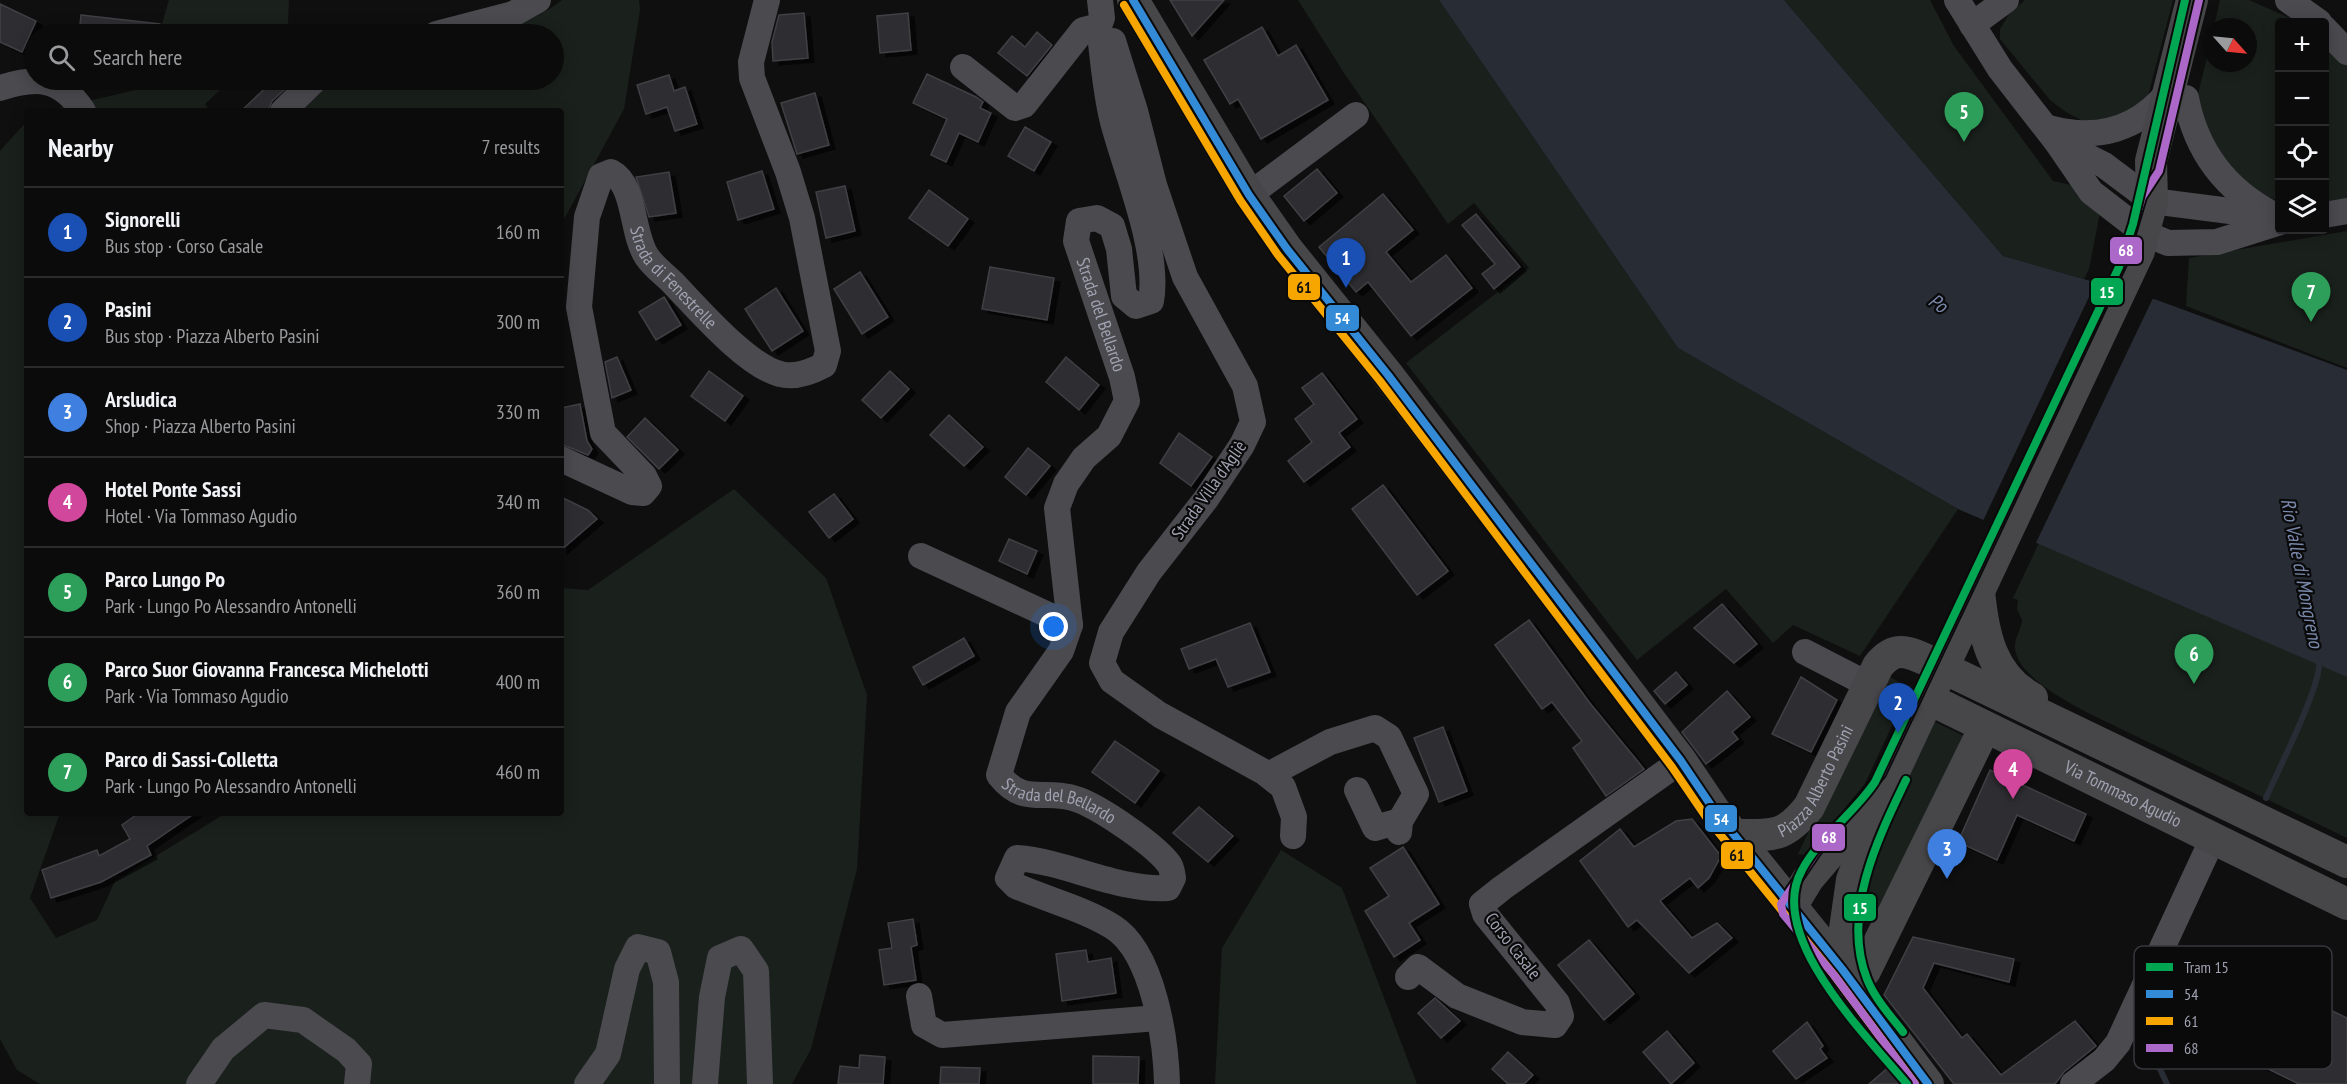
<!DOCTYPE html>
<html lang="en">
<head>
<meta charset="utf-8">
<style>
  body { margin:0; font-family:"PT Sans Narrow",sans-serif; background:#19191a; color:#f1f3f6 }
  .controls { position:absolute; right:18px; top:18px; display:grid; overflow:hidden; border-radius:6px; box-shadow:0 3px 15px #0003 }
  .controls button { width:54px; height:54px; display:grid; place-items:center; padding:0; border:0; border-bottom:2px solid #2b2b2d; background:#0b0b0c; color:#f1f3f6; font:30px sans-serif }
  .compass { position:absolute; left:2203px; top:18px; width:54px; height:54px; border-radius:50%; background:#0b0b0c; box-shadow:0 3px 15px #0003; rotate:117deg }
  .you { position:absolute; left:1054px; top:627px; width:21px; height:21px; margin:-15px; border:4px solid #fff; border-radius:50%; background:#1a73e8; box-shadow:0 0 0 9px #1a73e833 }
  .badge { display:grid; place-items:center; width:39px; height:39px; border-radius:50%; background:#0f766e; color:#fff; font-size:20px; font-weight:700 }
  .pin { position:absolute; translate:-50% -50px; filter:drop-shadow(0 2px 3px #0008) }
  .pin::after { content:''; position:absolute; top:32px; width:21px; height:18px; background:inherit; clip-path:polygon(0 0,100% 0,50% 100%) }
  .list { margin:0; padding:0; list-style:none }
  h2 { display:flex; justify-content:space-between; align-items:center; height:78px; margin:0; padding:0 24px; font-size:26px }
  h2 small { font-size:20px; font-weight:400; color:#9a9b9d }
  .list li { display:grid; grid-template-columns:39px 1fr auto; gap:18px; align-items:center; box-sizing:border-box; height:90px; padding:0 24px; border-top:2px solid #2b2b2d }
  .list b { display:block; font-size:22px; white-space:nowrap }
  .list p { margin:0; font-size:20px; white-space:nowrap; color:#9a9b9d }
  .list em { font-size:20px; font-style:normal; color:#9a9b9d }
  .icon { flex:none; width:33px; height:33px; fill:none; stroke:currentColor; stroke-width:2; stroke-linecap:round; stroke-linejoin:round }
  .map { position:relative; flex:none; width:2347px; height:1084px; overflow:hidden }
  .search { position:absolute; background:#0b0b0c; box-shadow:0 3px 15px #0003; left:24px; top:24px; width:540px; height:66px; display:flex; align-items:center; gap:15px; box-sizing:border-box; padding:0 21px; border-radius:33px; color:#9a9b9d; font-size:22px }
  .panel { position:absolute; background:#0b0b0c; box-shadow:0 3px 15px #0003; left:24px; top:108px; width:540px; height:708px; border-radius:6px }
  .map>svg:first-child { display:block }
  .green { fill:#1a201c }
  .water { fill:#282c34 }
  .pier { fill:#0f0f10 }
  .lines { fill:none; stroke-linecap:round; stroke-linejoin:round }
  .stream { stroke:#282c34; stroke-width:6 }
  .building { fill:#2e2e31; stroke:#3f3f44; stroke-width:1.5; filter:url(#shadow) }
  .minor { stroke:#4a4a4f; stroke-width:26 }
  .major { stroke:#47474a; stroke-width:32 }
  .bus-1-casing { stroke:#0a0a0b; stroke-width:12 }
  .bus-2-casing { stroke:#0a0a0b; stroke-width:12 }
  .bus-3-casing { stroke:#0a0a0b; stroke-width:12 }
  .bus-1 { stroke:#338bd7; stroke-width:8 }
  .bus-2 { stroke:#f7a600; stroke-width:8 }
  .bus-3 { stroke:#ac68c9; stroke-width:8 }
  .tram-1-casing { stroke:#0a0a0b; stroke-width:12 }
  .tram-1 { stroke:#00a651; stroke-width:8 }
  .labels { text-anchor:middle; stroke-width:4.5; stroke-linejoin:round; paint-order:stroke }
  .street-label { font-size:18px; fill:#a1a2b1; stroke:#0a0a0b }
  .water-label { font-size:20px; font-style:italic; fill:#7988ab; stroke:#0a0a0b }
  .key { fill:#0a0a0b; stroke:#37383d; stroke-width:1.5 }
  .key-label { font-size:16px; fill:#a1a2b1 }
  .line-badge { stroke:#0a0a0b; stroke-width:2 }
  .badge-label { font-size:16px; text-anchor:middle; font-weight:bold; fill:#fff }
  .pale-badge-label { font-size:16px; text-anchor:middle; font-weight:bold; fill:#111 }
</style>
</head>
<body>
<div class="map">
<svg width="2347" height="1084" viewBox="0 0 2347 1084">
  <defs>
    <filter id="shadow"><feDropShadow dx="6" dy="4" stdDeviation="0" flood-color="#0009"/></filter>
  </defs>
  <rect width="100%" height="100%" fill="#0f0f10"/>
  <g class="green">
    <path d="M169 0H289L288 23 276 34H159Z"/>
    <path d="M562 0H639L640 10 624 109 562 223 561 111H301L335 80H554V34H480C507 27 539 19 562 0Z"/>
    <path d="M1298 0H1439L1678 348 1958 509 1860 656 1793 625 1773 643 1726 589 1637 660 1406 363 1529 268 1474 203 1448 224 1344 73Z"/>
    <path d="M1784 0H1930L1954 46 2053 181 2076 186 2102 202 2089 269 2084 279 2003 256Z"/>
    <path d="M2025 0H2173L2148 96 2124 118 2083 121 2066 112 2050 100 2000 39V29L2009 14Z"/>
    <path d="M2220 0H2249L2299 22H2280L2279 202 2248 186 2225 169 2195 107 2212 36V63H2248V27H2214Z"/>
    <path d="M2324 40 2347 64V201L2324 206Z"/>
    <path d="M146 80H230L205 104 210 111H45L144 88Z"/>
    <path d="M27 121V813H60L30 898 56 938 97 920 115 881 226 813H561V588L588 590 734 489 826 578 867 695 857 869 811 1049 792 1084H40L17 1070 0 1039V151Z"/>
    <path d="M2347 231V368L2186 306 2189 258Z"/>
    <path d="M2046 528 2347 644V838L2088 713C2067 701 2017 676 2015 648 2014 638 2022 629 2022 620L2017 609 2018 600 2013 598Z"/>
    <path d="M1885 675 1910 687 1860 794 1803 855 1798 854Z"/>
    <path d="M1935 722 1966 737 1882 909 1870 913 1865 911C1863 849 1909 778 1935 722Z"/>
    <path d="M1281 850 1342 888 1417 1084H1215L1222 948Z"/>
  </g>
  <path class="water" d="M1439 0H1784L2003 256 2157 300 2347 370V677L1958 509 1678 348Z"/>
  <path class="pier" d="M2097 280 2154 296 2034 547 1982 523Z"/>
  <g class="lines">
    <g class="stream">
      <path d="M2266 798C2277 772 2323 683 2319 660"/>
      <path d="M2154 1056 2167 1084"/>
    </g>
  </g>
  <g class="building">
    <path d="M1170 0H1224L1192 36Z"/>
    <path d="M0 4 36 21 22 52 0 42Z"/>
    <path d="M804 13 808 58 773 61 772 42 779 15Z"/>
    <path d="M908 13 911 50 880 53 877 16Z"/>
    <path d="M81 15 160 24V34H79Z"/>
    <path d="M1262 27 1278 56 1296 45 1328 100 1261 139 1238 99 1230 104 1204 60Z"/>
    <path d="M1037 32 1052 45 1027 76 998 53 1012 36 1025 47Z"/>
    <path d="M927 74 976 97 983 102 980 108 991 113 978 142 959 133 946 162 931 155 947 119 913 103Z"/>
    <path d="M669 75 674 91 685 87 697 124 675 131 667 107 646 114 637 85Z"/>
    <path d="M274 80 284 90 272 101 268 111H241Z"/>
    <path d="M815 93 829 145 797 154 781 103Z"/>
    <path d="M1025 127 1051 142 1034 171 1008 156Z"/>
    <path d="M1317 169 1337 193 1304 221 1284 196Z"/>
    <path d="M762 171 774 209 738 220 727 182Z"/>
    <path d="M669 172 676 213 649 217 636 177Z"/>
    <path d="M845 186 855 231 826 238 816 192Z"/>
    <path d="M929 190 968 219 948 246 909 218Z"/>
    <path d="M1383 194 1413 230 1386 252 1411 282 1446 255 1472 288 1411 336 1368 282 1356 292 1319 247Z"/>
    <path d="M1476 214 1520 267 1494 289 1482 274 1495 264 1462 225Z"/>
    <path d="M990 267 1054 278 1047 320 982 309Z"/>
    <path d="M860 272 888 317 862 334 834 289Z"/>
    <path d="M776 288 803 331 772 351 745 309Z"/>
    <path d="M664 297 681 325 656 340 639 312Z"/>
    <path d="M617 357 631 390 612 398 605 362Z"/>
    <path d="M1066 357 1099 385 1079 410 1046 382Z"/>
    <path d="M709 371 743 396 725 421 691 396Z"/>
    <path d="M890 371 909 389 881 418 862 400Z"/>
    <path d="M1322 373 1357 419 1339 433 1350 447 1304 482 1288 461 1312 442 1295 419 1314 404 1302 388Z"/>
    <path d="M580 404 587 441 592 449 588 455 561 444V408Z"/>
    <path d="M949 415 983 447 964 466 930 435Z"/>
    <path d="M645 418 678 450 659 469 627 437Z"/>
    <path d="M1179 433 1212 457 1191 486 1160 463Z"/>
    <path d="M1028 448 1050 466 1026 495 1005 477Z"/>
    <path d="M1383 485 1448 571 1417 595 1352 509Z"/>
    <path d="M834 494 853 519 829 538 809 512Z"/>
    <path d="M561 497 588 510 597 519 561 550Z"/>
    <path d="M1009 539 1037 551 1027 574 999 561Z"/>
    <path d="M1722 604 1757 644 1734 663 1694 628Z"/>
    <path d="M1529 620 1589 702 1644 769 1606 796 1573 748 1582 741 1552 702 1542 709 1495 645Z"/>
    <path d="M1250 623 1270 672 1228 687 1216 659 1189 669 1181 649Z"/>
    <path d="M964 638 974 656 923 685 913 667Z"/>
    <path d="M1676 672 1687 685 1665 704 1654 691Z"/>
    <path d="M1801 677 1837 700 1811 752 1772 734Z"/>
    <path d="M1727 691 1750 717 1732 732 1738 739 1706 764 1682 732Z"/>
    <path d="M1443 727 1467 791 1439 802 1414 738Z"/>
    <path d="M1115 741 1159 771 1135 803 1092 772Z"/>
    <path d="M1990 770 2086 814 2074 841 2017 815 1997 860 1958 842Z"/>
    <path d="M1199 807 1233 836 1208 862 1173 833Z"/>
    <path d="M139 813H195L147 846 151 855 101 882 51 898 42 870 97 850 99 856 130 839 122 825Z"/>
    <path d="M1692 819 1721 856 1709 878 1698 888 1690 878 1660 901 1692 938 1717 923 1732 938 1689 973 1637 920 1628 927 1580 861 1620 829 1634 847 1676 821Z"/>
    <path d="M1403 847 1439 904 1409 923 1420 940 1394 957 1365 911 1389 896 1370 868Z"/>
    <path d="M913 919 917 945 911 947 916 980 884 985 879 950 892 948 888 923Z"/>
    <path d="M1913 937 2014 959 2009 982 1934 963 1923 988 1962 1038 1967 1034 2001 1075 2075 1021 2096 1046 2064 1072 2055 1084H1954L1884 995Z"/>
    <path d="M1589 940 1634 994 1604 1020 1558 965Z"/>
    <path d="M1086 950 1088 962 1111 958 1116 993 1062 1001 1056 954Z"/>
    <path d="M2217 955 2347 1018V1084H2299L2182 1027Z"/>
    <path d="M1435 998 1460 1021 1441 1038 1418 1013Z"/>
    <path d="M1807 1022 1823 1046 1820 1049 1827 1058 1796 1079 1773 1051Z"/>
    <path d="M1667 1031 1694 1063 1671 1084 1643 1052Z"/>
    <path d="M1508 1052 1533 1075 1524 1084H1508L1492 1069Z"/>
    <path d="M860 1055 885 1057 883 1084H838L840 1066 859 1068Z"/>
    <path d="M1093 1056 1139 1057 1138 1084H1093Z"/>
    <path d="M1890 1066 1906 1084H1869Z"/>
    <path d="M941 1067 980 1068 979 1084H940Z"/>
  </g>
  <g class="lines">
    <g class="minor">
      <path id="s1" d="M1100 0 1102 18 1099 26C1103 57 1105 91 1113 122 1126 172 1160 251 1151 301L1136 306 1124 296 1119 249 1112 226 1097 218 1079 221 1076 241 1122 377 1127 401 1109 436 1084 458 1066 484 1057 508 1070 625 1061 651 1018 712 999 775C1025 808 1044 787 1079 800 1102 809 1154 844 1169 864 1172 868 1172 873 1173 878L1168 888C1117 891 1068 862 1017 858L1008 878 1016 886C1048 900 1084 909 1113 927 1153 952 1166 1040 1167 1084"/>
      <path d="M1957 0 2000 69 2056 141 2091 192 2144 233 2168 243 2217 242 2280 222"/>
      <path d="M2288 0 2319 22"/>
      <path d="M1972 25 2006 0"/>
      <path d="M2324 28 2347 52"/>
      <path d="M436 34 513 14 538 0"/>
      <path d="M1113 41 1135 111 1154 185 1185 277 1245 386 1253 422 1242 445 1206 499 1149 572 1111 632 1102 663 1112 681 1160 715 1264 772 1283 787 1294 817 1293 836"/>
      <path d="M963 67 1015 108 1024 105 1083 30 1099 26"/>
      <path d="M0 88C37 76 60 77 83 111"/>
      <path d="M2186 98C2196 151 2225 190 2274 215"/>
      <path d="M283 111 315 80"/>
      <path d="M2049 128C2097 141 2138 130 2169 91"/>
      <path d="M2056 141 2104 165 2152 201 2230 211 2272 223"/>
      <path d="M1249 195 1356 115"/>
      <path d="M2324 215 2347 211"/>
      <path id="s2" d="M561 459 632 492 643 493 649 486 644 476 603 433 579 307 587 217 601 176 611 172C636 185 631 233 647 257 654 267 665 275 673 283 697 308 747 366 780 374 795 378 811 372 824 365L828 351 802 218 788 172 752 78 751 62 767 0"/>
      <path d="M921 556 1070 625"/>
      <path d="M1805 652 1869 685"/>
      <path d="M1268 775 1330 742 1375 728 1389 737 1416 794 1400 821 1399 832"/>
      <path d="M1357 790 1375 828 1400 821"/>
      <path d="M1408 977 1418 967 1457 996 1522 1022 1555 1025 1561 1016 1557 1003 1485 914 1482 904 1502 888 1681 761"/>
      <path d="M919 996 924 1025 942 1035 1158 1018"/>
      <path d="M199 1084 223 1049 264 1015 303 1020 346 1050 359 1064 357 1084"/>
      <path d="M587 1084 608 1054 627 969 638 947 658 952 666 982 667 1084"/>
      <path d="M705 1084 712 997 720 958 741 949 756 971 760 1084"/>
      <path d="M2073 1084 2104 1060 2118 1043 2213 838"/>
    </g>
    <g class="major">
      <path d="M1133 0 1249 195 1287 249 1388 375 1681 761 1714 810 1842 969 1928 1084"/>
      <path d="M1979 591C1983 633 1991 676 2032 698"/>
      <path id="s3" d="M1929 699 2347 904"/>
      <path id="s4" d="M1736 835C1774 835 1784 838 1809 807L1878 666C1895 644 1909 652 1931 662L2347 862"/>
      <path d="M1791 907 1808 879 1875 800"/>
      <path d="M1842 969 1843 943 1852 880 1890 780 2139 251 2152 201 2151 161 2192 0"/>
      <path d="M1852 984 1865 971 1985 727"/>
    </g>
    <defs>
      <path id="bus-1" d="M1133 0 1249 195 1287 249 1388 375 1681 761 1714 810 1842 969 1928 1084"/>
      <path id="bus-2" d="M1124 5 1240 200 1278 255 1380 381 1672 767 1706 817 1834 975 1915 1084"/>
      <path id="bus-3" d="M1915 1084 1834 975 1783 914 1781 904 1817 851 1881 774 2122 264 2142 197 2159 171 2199 0"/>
    </defs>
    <use href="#bus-1" class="bus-1-casing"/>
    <use href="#bus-2" class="bus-2-casing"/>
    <use href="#bus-3" class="bus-3-casing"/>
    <use href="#bus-1" class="bus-1"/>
    <use href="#bus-2" class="bus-2"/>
    <use href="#bus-3" class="bus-3"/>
    <defs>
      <g id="tram-1">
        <path d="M1903 1032C1890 1015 1875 999 1867 979 1841 913 1878 838 1906 780"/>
        <path d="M1907 1084C1867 1036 1765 936 1802 870 1820 836 1854 814 1875 782L2119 267 2133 224 2185 0"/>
      </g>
    </defs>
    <use href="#tram-1" class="tram-1-casing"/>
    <use href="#tram-1" class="tram-1"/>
  </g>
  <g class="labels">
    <g class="street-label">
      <text dy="6" stroke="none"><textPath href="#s2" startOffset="568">Strada di Fenestrelle</textPath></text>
      <text dy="6" stroke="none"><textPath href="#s1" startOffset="544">Strada del Bellardo</textPath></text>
      <text transform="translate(1209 490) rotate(-55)" y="6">Strada Villa d'Agliè</text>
      <text dy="6" stroke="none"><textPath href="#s4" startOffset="108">Piazza Alberto Pasini</textPath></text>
      <text dy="6" stroke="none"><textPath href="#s3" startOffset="216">Via Tommaso Agudio</textPath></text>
      <text dy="6" stroke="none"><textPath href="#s1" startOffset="1118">Strada del Bellardo</textPath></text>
      <text transform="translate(1513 946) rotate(52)" y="6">Corso Casale</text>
    </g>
    <g class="water-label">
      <text transform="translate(1938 303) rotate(35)" y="7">Po</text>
      <text transform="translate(2302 573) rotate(79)" y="7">Rio Valle di Mongreno</text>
    </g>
  </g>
  <rect x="2134" y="946" width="198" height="123" rx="9" class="key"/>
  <rect x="2146" y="963" width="27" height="8" fill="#00a651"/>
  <rect x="2146" y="990" width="27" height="8" fill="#338bd7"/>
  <rect x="2146" y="1017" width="27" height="8" fill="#f7a600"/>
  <rect x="2146" y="1044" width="27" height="8" fill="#ac68c9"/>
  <g class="key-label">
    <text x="2184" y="973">Tram 15</text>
    <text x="2184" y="1000">54</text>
    <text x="2184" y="1027">61</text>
    <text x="2184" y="1054">68</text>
  </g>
  <g class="line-badge">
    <rect x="2109" y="236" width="34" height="29" rx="6" fill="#ac68c9"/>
    <rect x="1287" y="273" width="34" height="28" rx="6" fill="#f7a600"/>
    <rect x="2090" y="277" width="34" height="29" rx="6" fill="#00a651"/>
    <rect x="1325" y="304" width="35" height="28" rx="6" fill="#338bd7"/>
    <rect x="1704" y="804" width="34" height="29" rx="6" fill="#338bd7"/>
    <rect x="1811" y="823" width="35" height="29" rx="6" fill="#ac68c9"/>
    <rect x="1720" y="841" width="34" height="29" rx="6" fill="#f7a600"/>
    <rect x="1843" y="893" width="34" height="29" rx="6" fill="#00a651"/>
  </g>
  <g class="badge-label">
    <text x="2126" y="256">68</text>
    <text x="2107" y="298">15</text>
    <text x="1342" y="324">54</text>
    <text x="1721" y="825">54</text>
    <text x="1829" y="843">68</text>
    <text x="1860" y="914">15</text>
  </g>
  <g class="pale-badge-label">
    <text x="1304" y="293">61</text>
    <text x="1737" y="861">61</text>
  </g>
</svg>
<div class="controls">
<button>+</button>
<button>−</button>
<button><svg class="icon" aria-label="locate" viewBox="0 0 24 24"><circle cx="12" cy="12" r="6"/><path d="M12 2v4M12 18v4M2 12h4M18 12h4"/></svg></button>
<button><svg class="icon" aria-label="layers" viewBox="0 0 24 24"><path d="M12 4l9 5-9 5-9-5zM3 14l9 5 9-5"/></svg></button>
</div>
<svg class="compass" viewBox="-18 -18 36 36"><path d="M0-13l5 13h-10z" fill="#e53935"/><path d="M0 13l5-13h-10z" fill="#9a9b9d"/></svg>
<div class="you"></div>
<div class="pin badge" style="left:1346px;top:288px;background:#1a4fb4">1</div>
<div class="pin badge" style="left:1898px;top:733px;background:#1a4fb4">2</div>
<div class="pin badge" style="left:1947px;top:879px;background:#3f7fe0">3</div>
<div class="pin badge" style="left:2013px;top:799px;background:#d1479c">4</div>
<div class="pin badge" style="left:1964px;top:142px;background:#2e9e5b">5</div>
<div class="pin badge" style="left:2194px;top:684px;background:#2e9e5b">6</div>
<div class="pin badge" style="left:2311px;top:322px;background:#2e9e5b">7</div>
<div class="search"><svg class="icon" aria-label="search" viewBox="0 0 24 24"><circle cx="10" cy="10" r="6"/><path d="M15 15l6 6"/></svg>Search here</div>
<section class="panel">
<h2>Nearby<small>7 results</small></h2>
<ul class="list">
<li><span class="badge" style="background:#1a4fb4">1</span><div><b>Signorelli</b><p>Bus stop · Corso Casale</p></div><em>160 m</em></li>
<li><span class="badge" style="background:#1a4fb4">2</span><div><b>Pasini</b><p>Bus stop · Piazza Alberto Pasini</p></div><em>300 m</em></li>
<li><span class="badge" style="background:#3f7fe0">3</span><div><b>Arsludica</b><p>Shop · Piazza Alberto Pasini</p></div><em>330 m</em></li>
<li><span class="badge" style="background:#d1479c">4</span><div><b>Hotel Ponte Sassi</b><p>Hotel · Via Tommaso Agudio</p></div><em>340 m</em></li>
<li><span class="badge" style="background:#2e9e5b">5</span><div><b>Parco Lungo Po</b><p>Park · Lungo Po Alessandro Antonelli</p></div><em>360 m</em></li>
<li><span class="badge" style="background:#2e9e5b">6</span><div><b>Parco Suor Giovanna Francesca Michelotti</b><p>Park · Via Tommaso Agudio</p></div><em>400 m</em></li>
<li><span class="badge" style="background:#2e9e5b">7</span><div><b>Parco di Sassi-Colletta</b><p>Park · Lungo Po Alessandro Antonelli</p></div><em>460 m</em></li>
</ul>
</section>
</div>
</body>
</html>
